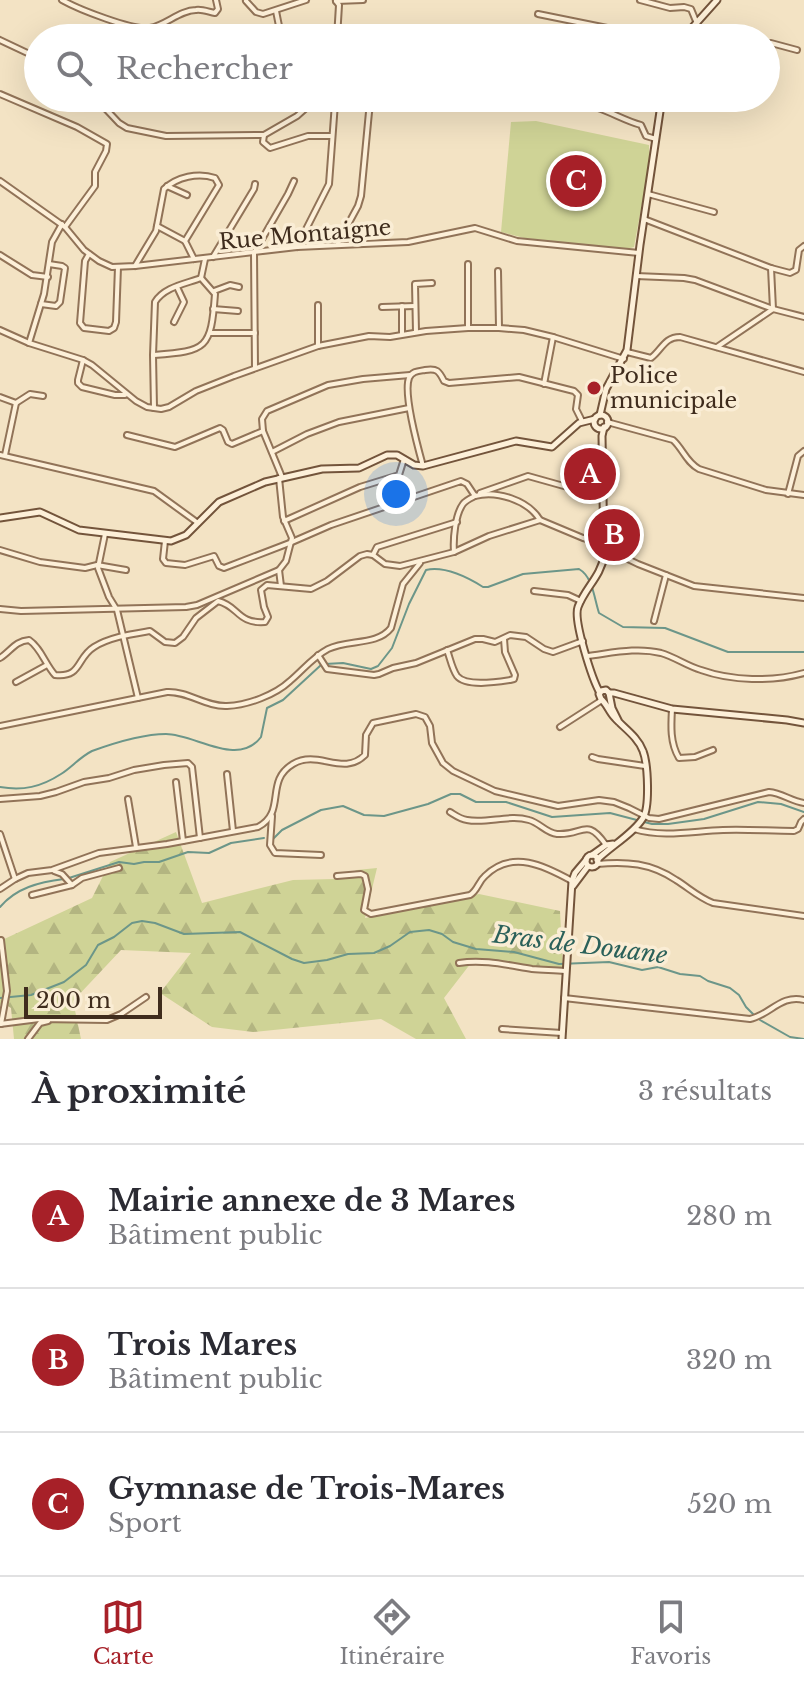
<!DOCTYPE html>
<html lang="fr">
<head>
<meta charset="utf-8">
<style>
  body { margin:0; font-family:"Libre Baskerville",serif; background:#f2f2f3; color:#2b2b33 }
  .scale { position:absolute; left:24px; bottom:20px; width:138px; box-sizing:border-box; padding-left:8px; border:4px solid #3f2c1d; border-top:0; font-size:22px; line-height:28px; white-space:nowrap; color:#3f2c1d; -webkit-text-stroke:6px #faedd5; paint-order:stroke }
  .you { position:absolute; left:396px; top:494px; width:28px; height:28px; margin:-20px; border:6px solid #fff; border-radius:50%; background:#1a73e8; box-shadow:0 0 0 12px #1a73e833 }
  .badge { display:grid; place-items:center; width:52px; height:52px; border-radius:50%; background:#a72028; color:#fff; font-size:26px; font-weight:700 }
  .pin { position:absolute; translate:-50% -50%; border:4px solid #fff; box-shadow:0 2px 8px #0006 }
  .list { margin:0; padding:0; list-style:none }
  h2 { display:flex; justify-content:space-between; align-items:center; height:104px; margin:0; padding:0 32px; font-size:34px }
  h2 small { font-size:26px; font-weight:400; color:#7c7c81 }
  .list li { display:grid; grid-template-columns:52px 1fr auto; gap:24px; align-items:center; box-sizing:border-box; height:144px; padding:0 32px; border-top:2px solid #e1e1e2 }
  .list b { display:block; font-size:30px; white-space:nowrap }
  .list p { margin:0; font-size:26px; white-space:nowrap; color:#7c7c81 }
  .list em { font-size:26px; font-style:normal; color:#7c7c81 }
  .icon { flex:none; width:44px; height:44px; fill:none; stroke:currentColor; stroke-width:2; stroke-linecap:round; stroke-linejoin:round }
  .map { position:relative; flex:none; width:804px; height:1039px; overflow:hidden }
  .search { position:absolute; background:#fff; box-shadow:0 8px 32px #0002; left:24px; right:24px; top:24px; height:88px; display:flex; align-items:center; gap:20px; box-sizing:border-box; padding:0 28px; border-radius:44px; color:#7c7c81; font-size:30px }
  .sheet { height:536px; background:#fff }
  nav { display:flex; justify-content:space-around; align-items:center; box-sizing:border-box; height:112px; border-top:2px solid #e1e1e2; background:#fff; font-size:22px; color:#7c7c81 }
  nav a { display:grid; justify-items:center; gap:4px }
  nav .on { color:#a72028 }
  .map>svg:first-child { display:block }
  .forest { fill:url(#forest-firs) }
  .pitch { fill:#cfd396 }
  .lines { fill:none; stroke-linecap:round; stroke-linejoin:round }
  .stream { stroke:#6c9689; stroke-width:2 }
  .street-casing { stroke:#917358; stroke-width:8 }
  .secondary-casing { stroke:#73543b; stroke-width:9 }
  .street { stroke:#fdf0d9; stroke-width:4 }
  .secondary { stroke:#fdf0d9; stroke-width:5 }
  .poi-dot { fill:#a72028; stroke:#faedd5; stroke-width:3 }
  .labels { text-anchor:middle; stroke-width:7; stroke-linejoin:round; paint-order:stroke }
  .street-label { font-size:22px; fill:#3f2c1d; stroke:#faedd5 }
  .poi-label { font-size:22px; fill:#3f2c1d; stroke:#faedd5; text-anchor:start }
  .water-label { font-size:24px; font-style:italic; fill:#2b615a; stroke:#faedd5 }
</style>
</head>
<body>
<div class="map">
<svg width="804" height="1039" viewBox="0 0 804 1039">
  <defs>
    <pattern id="forest-firs" width="22" height="20" patternUnits="userSpaceOnUse" patternTransform="scale(2)"><rect width="22" height="20" fill="#cfd396"/><path d="M5 1l3.5 6h-7zM16 11l3.5 6h-7z" fill="#b3b581"/></pattern>
  </defs>
  <rect width="100%" height="100%" fill="#f3e3c4"/>
  <path class="forest" d="M176 832 202 903 293 880 335 879 357 870 377 868 365 918 479 894 560 911 563 971 471 963 444 998 466 1039H416L381 1019 253 1032 212 1027 160 993 191 953 121 950 73 1001 81 1039H14L11 1008 3 1003 0 1005V941L92 898 110 862Z"/>
  <path class="pitch" d="M536 121 649 145V150L651 155 634 247 627 249 524 238 501 232 511 122Z"/>
  <g class="lines">
    <g class="stream">
      <path d="M325 664 343 663 371 669 378 666 392 648 409 604 426 570C444 566 467 577 483 587H488L523 574 579 569C593 577 594 598 599 613L623 627 665 628 728 652H804"/>
      <path d="M0 787C23 791 41 787 61 774 72 767 80 757 92 751 114 743 142 734 166 734 195 734 238 768 261 737L267 708 283 700 321 665"/>
      <path d="M272 840 282 830 321 810 343 806 364 815 384 816 428 804 451 794H460L476 802H506L552 817 610 813 652 824H668L704 819 758 802 781 804 804 812"/>
      <path d="M69 878 119 862 134 864 144 862H159L188 852 209 853 231 843 264 838"/>
      <path d="M0 907C16 888 39 882 64 879"/>
      <path d="M0 998 31 995 64 982 86 965 98 945 114 937 132 923 142 921 155 923 184 934 240 932 292 959 304 963 327 960 348 954 374 953 390 946 410 932 429 930 442 934 453 942 476 949 514 952 559 964 609 962 642 970 658 967 680 974 700 976 708 981 730 988 739 995 746 1007 754 1015"/>
      <path d="M760 1020 790 1037 804 1039"/>
    </g>
    <defs>
      <g id="street">
        <path d="M62 0C78 9 133 31 150 28 166 25 180 10 196 10 202 9 209 12 215 13L218 9 216 0"/>
        <path d="M640 0 670 8 684 7 691 9 698 26 693 38"/>
        <path d="M246 1 256 12 263 14 306 0"/>
        <path d="M336 1 339 5 337 38"/>
        <path d="M336 1 363 0"/>
        <path d="M538 14 622 31 629 38"/>
        <path d="M214 38C236 30 256 30 278 35L280 31 276 11"/>
        <path d="M445 38H469"/>
        <path d="M718 38 727 36 732 38"/>
        <path d="M0 40 38 58"/>
        <path d="M766 51 771 43 797 50"/>
        <path d="M0 94 77 127 107 144 106 151 95 172V186L65 227"/>
        <path d="M87 98 103 106 119 123 127 128 166 136 264 135 297 116 306 108 311 98"/>
        <path d="M598 108C613 113 626 121 641 125L646 136 656 139"/>
        <path d="M264 135 263 142 270 148 308 136H332"/>
        <path d="M0 181 65 227 84 250 99 261 112 267 135 266 297 247 408 242 475 228 517 241 639 253"/>
        <path d="M167 186 187 195"/>
        <path d="M648 194 714 212"/>
        <path d="M644 219 771 268 790 273 796 270 799 250 804 246"/>
        <path d="M157 226 185 241"/>
        <path d="M338 243 358 206 361 196 369 112 371 106 383 98"/>
        <path d="M297 247 329 184 335 103 333 98"/>
        <path d="M89 254 85 261 80 323 84 328 109 331 114 328 116 322 118 267"/>
        <path d="M0 255 32 275 48 277"/>
        <path d="M213 257 254 189 255 184"/>
        <path d="M135 266 156 231 164 189C177 177 198 172 215 178L219 185 185 241 194 259"/>
        <path d="M498 271 499 328"/>
        <path d="M636 276 684 278 695 280 773 309 804 317"/>
        <path d="M201 278 205 259"/>
        <path d="M214 291 230 285 239 287"/>
        <path d="M41 304 56 306 60 302 65 268 62 266 49 264"/>
        <path d="M318 305V346"/>
        <path d="M402 306V334"/>
        <path d="M382 307 415 306"/>
        <path d="M213 309 238 311"/>
        <path d="M174 322 184 302 177 287"/>
        <path d="M468 328V264"/>
        <path d="M0 330 29 343 83 360 92 365 136 401 147 407 161 409 169 407 196 391 234 376 318 346 369 336 390 337 426 331 468 328H499L524 330 553 337 624 359"/>
        <path d="M416 332 415 284 432 283"/>
        <path d="M210 333H255"/>
        <path d="M29 343 44 294 52 242 62 224"/>
        <path d="M717 347 773 309 771 268"/>
        <path d="M627 352 651 358C662 350 664 337 680 337L804 372"/>
        <path d="M154 355C207 351 211 349 215 294L201 278"/>
        <path d="M83 360 78 380V383L82 387 115 395H125"/>
        <path d="M255 368 254 253 288 194 294 181"/>
        <path d="M544 384 553 337"/>
        <path d="M0 397 16 403 30 394 43 396"/>
        <path d="M154 408 153 355 155 302C164 287 185 284 201 278"/>
        <path d="M607 422 673 440C683 449 686 462 699 469L766 490 804 495"/>
        <path d="M127 435 175 447 220 428 223 430 228 442 232 444 263 431"/>
        <path d="M272 452 307 434 339 422 409 408"/>
        <path d="M0 455 154 491 198 523"/>
        <path d="M5 455 16 403"/>
        <path d="M423 466C418 448 403 394 409 378 412 371 419 371 425 370 437 368 439 371 444 381L449 383 519 377 574 391 578 395 576 409 582 421"/>
        <path d="M282 477 263 431 262 419 267 411 328 385 363 379 410 375"/>
        <path d="M480 493 528 476 603 497"/>
        <path d="M788 494 798 456 804 451"/>
        <path d="M284 521 360 487 399 475 404 459"/>
        <path d="M105 534 98 568 109 597 117 610 138 698"/>
        <path d="M165 541 163 559 166 563 185 565 214 556 219 566 224 568 292 542 331 525 461 481 467 484 475 496C496 490 528 500 540 520"/>
        <path d="M605 548 638 564 694 586 804 598"/>
        <path d="M0 550 40 562 85 568 97 565 126 570"/>
        <path d="M454 552C453 539 455 515 463 504 466 500 471 498 475 496"/>
        <path d="M373 555 377 547 457 522"/>
        <path d="M279 570 281 586"/>
        <path d="M534 591 568 595 581 601"/>
        <path d="M0 609 21 611 186 607 197 605 279 570 286 561 292 538 283 517 279 478"/>
        <path d="M654 621 666 575"/>
        <path d="M447 650C450 658 452 669 457 676 466 687 497 682 510 680L514 679 515 675 505 652 504 639"/>
        <path d="M318 655 327 669 374 675 379 674 393 668 416 663 475 639H483L495 642 510 635 526 637 544 649 553 652 583 641"/>
        <path d="M587 656C612 653 637 647 661 653 675 657 687 666 701 670 732 681 772 682 804 673"/>
        <path d="M0 658C11 651 15 641 29 640 41 648 45 664 55 675 82 678 76 658 94 647 110 637 132 634 150 631L165 642 175 643 183 637 196 618 218 601C239 606 237 624 265 622L268 617 264 607 261 590 267 585 311 589 327 581 360 556 367 554 373 555 385 564 400 566 454 552 489 536 540 520 583 538 605 543"/>
        <path d="M16 682 47 665"/>
        <path d="M672 709C671 726 670 743 679 758L695 757 713 750"/>
        <path d="M0 726 167 692C188 691 206 707 227 706 248 705 275 695 290 681 303 670 313 657 328 649 348 639 377 646 391 628L403 584 420 563"/>
        <path d="M560 727 602 700"/>
        <path d="M592 757 598 759 645 766"/>
        <path d="M227 774 233 831"/>
        <path d="M176 782 183 841"/>
        <path d="M0 799 40 796 56 792 84 782 109 778 134 770 164 765 188 763 192 767 200 838"/>
        <path d="M128 799 136 847"/>
        <path d="M450 812C455 815 460 819 467 820 487 824 509 814 529 820 540 823 546 833 557 834 583 836 586 816 606 845"/>
        <path d="M272 816 270 845 275 853 321 855"/>
        <path d="M634 829C664 838 693 831 723 830 747 829 770 831 794 831L798 829 801 822 804 819"/>
        <path d="M0 834 15 879"/>
        <path d="M597 864C626 861 651 863 676 880 689 888 698 897 713 903L804 916"/>
        <path d="M54 871 62 874 72 885"/>
        <path d="M337 876 361 874 365 876 368 889 364 910 371 914 470 895C478 890 478 882 485 876 512 849 545 866 572 881"/>
        <path d="M0 889 15 879 28 873 52 870 99 853 167 844 258 827C287 812 264 781 293 764 318 749 343 777 365 755L366 735 373 723 416 714 425 717 430 726 432 743 443 763 453 771 495 791 558 806 599 800 614 802 629 808 649 818 659 819 769 792C782 793 791 801 804 803"/>
        <path d="M32 895 72 885 82 878 119 868"/>
        <path d="M459 963C483 959 507 965 532 969 543 970 554 970 565 971"/>
        <path d="M564 998 750 1019C770 1015 781 994 804 1000"/>
        <path d="M0 1024 39 1019 107 1020 121 1014 146 997"/>
        <path d="M1 1024 7 991 1 940"/>
        <path d="M502 1029 562 1033"/>
        <path d="M28 1039 40 1023 48 1021"/>
      </g>
      <g id="secondary">
        <path d="M683 38 717 0"/>
        <path d="M600 415 606 389 627 350 640 245 662 98"/>
        <circle cx="601" cy="422" r="7"/>
        <path d="M0 518 40 512 79 530 171 541 186 535 219 502 265 482 322 469 359 468 387 455H397L414 465 423 466 516 441 552 447 579 423 595 419"/>
        <path d="M600 693C592 679 573 620 578 607 585 588 601 576 604 556L602 436 604 427"/>
        <path d="M609 693H614L672 709 787 720 804 723"/>
        <path d="M592 855 606 845 613 844"/>
        <circle cx="592" cy="861" r="6"/>
        <path d="M597 860C611 846 633 834 643 818 650 807 648 764 643 751 638 737 624 728 615 718 609 712 607 704 601 699L599 694 601 691 606 690 609 693 612 708 619 722"/>
        <path d="M573 886 588 866"/>
        <path d="M562 1039 572 881 575 873 586 860"/>
      </g>
    </defs>
    <use href="#street" class="street-casing"/>
    <use href="#secondary" class="secondary-casing"/>
    <use href="#street" class="street"/>
    <use href="#secondary" class="secondary"/>
  </g>
  <circle class="poi-dot" cx="594" cy="388" r="8"/>
  <g class="labels">
    <g class="street-label">
      <text transform="translate(305 234) rotate(-5)" y="8">Rue Montaigne</text>
    </g>
    <g class="poi-label">
      <text x="610" y="383">Police<tspan x="610" dy="25">municipale</tspan></text>
    </g>
    <g class="water-label">
      <text transform="translate(580 945) rotate(7)" y="8">Bras de Douane</text>
    </g>
  </g>
</svg>
<div class="scale">200 m</div>
<div class="you"></div>
<div class="pin badge" style="left:590px;top:474px">A</div>
<div class="pin badge" style="left:614px;top:535px">B</div>
<div class="pin badge" style="left:576px;top:181px">C</div>
<div class="search"><svg class="icon" aria-label="search" viewBox="0 0 24 24"><circle cx="10" cy="10" r="6"/><path d="M15 15l6 6"/></svg>Rechercher</div>
</div>
<section class="sheet">
<h2>À proximité<small>3 résultats</small></h2>
<ul class="list">
<li><span class="badge">A</span><div><b>Mairie annexe de 3 Mares</b><p>Bâtiment public</p></div><em>280 m</em></li>
<li><span class="badge">B</span><div><b>Trois Mares</b><p>Bâtiment public</p></div><em>320 m</em></li>
<li><span class="badge">C</span><div><b>Gymnase de Trois-Mares</b><p>Sport</p></div><em>520 m</em></li>
</ul>
</section>
<nav>
<a class="on"><svg class="icon" aria-label="map" viewBox="0 0 24 24"><path d="M3 6l6-2 6 2 6-2v14l-6 2-6-2-6 2zM9 4v14M15 6v14"/></svg>Carte</a>
<a><svg class="icon" aria-label="directions" viewBox="0 0 24 24"><path d="M12 3l9 9-9 9-9-9zM9 14v-3h6M13 9l2 2-2 2"/></svg>Itinéraire</a>
<a><svg class="icon" aria-label="saved" viewBox="0 0 24 24"><path d="M7 4h10v16l-5-4-5 4z"/></svg>Favoris</a>
</nav>
</body>
</html>
